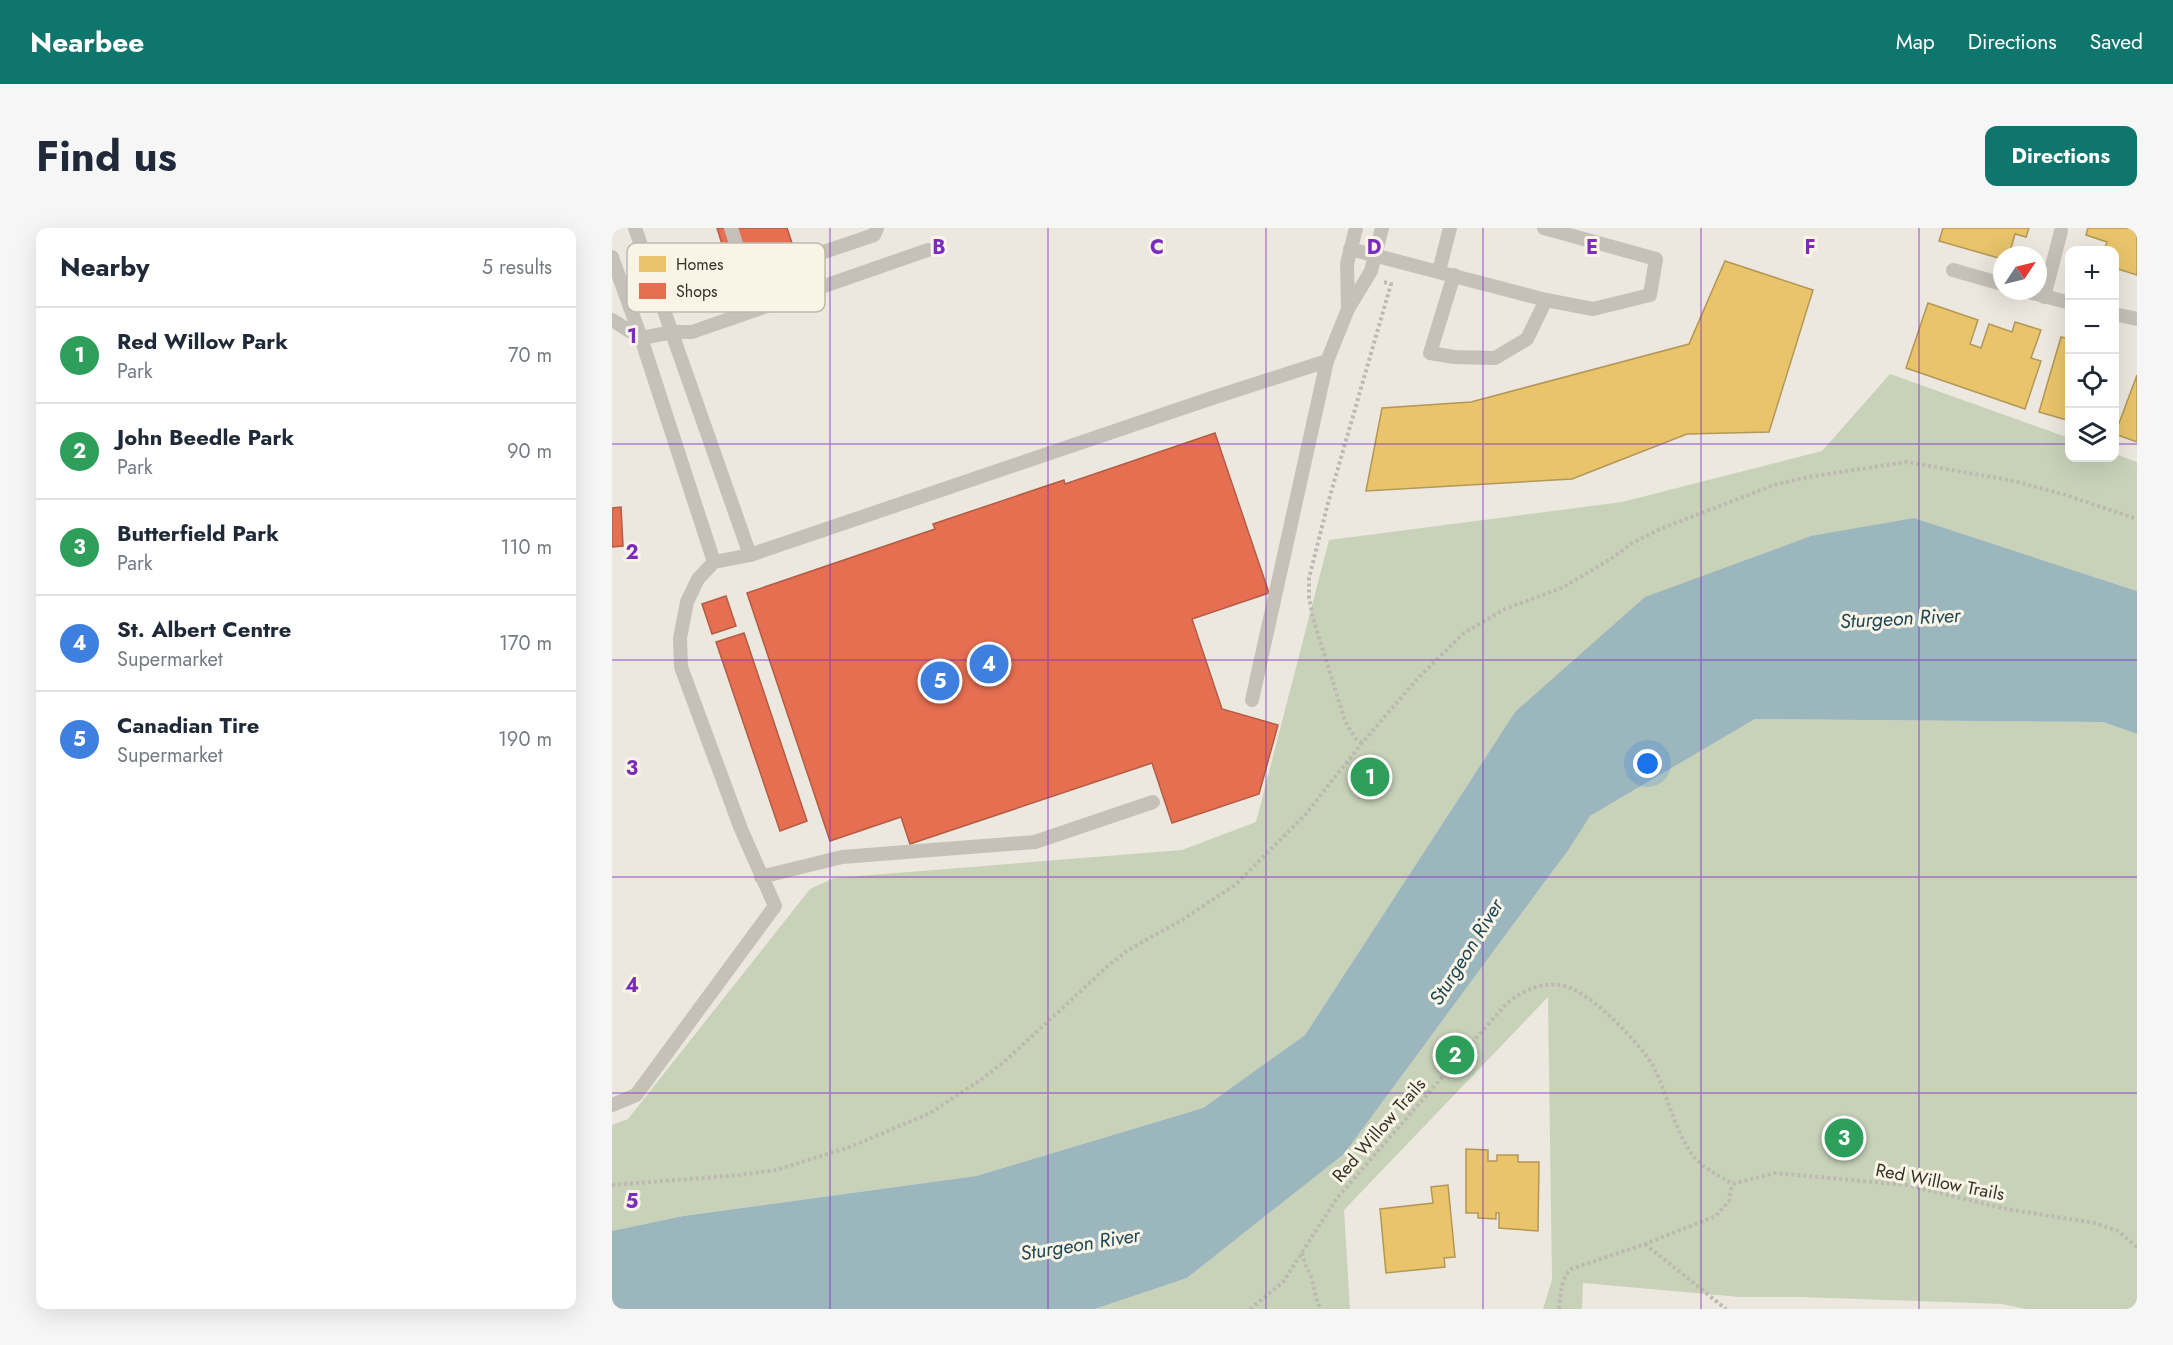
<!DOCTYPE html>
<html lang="en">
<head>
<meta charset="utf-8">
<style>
  body { margin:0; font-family:Jost,sans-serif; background:#f6f6f7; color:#1f2937 }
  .controls { position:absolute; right:18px; top:18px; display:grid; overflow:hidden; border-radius:12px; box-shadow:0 6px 24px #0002 }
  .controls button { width:54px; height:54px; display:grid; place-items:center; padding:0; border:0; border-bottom:2px solid #e0e1e3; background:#fff; color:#1f2937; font:30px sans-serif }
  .compass { position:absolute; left:1381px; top:18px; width:54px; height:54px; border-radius:50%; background:#fff; box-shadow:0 6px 24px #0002; rotate:55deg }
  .you { position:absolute; left:1036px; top:536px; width:21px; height:21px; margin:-15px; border:4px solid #fff; border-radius:50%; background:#1a73e8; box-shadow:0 0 0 9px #1a73e833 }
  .badge { display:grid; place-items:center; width:39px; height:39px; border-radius:50%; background:#0f766e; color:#fff; font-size:20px; font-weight:700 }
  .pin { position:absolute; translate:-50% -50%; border:3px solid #fff; box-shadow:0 2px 6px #0006 }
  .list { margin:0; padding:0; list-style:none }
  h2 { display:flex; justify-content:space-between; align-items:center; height:78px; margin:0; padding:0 24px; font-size:26px }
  h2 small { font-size:20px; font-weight:400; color:#747a83 }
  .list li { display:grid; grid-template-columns:39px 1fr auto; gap:18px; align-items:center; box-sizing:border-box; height:96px; padding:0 24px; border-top:2px solid #e0e1e3 }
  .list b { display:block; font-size:22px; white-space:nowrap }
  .list p { margin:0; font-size:20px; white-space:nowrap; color:#747a83 }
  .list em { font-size:20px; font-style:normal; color:#747a83 }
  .icon { flex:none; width:33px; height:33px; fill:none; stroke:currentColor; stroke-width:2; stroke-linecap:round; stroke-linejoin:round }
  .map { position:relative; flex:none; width:1525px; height:1081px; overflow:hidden; border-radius:12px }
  header { display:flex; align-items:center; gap:36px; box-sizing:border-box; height:84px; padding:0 30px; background:#0f766e; color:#fff }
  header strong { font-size:28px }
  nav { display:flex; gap:33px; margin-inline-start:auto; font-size:21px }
  .intro { display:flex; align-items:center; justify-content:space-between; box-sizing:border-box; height:144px; padding:0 36px }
  h1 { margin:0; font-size:42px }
  .button { padding:15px 27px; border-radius:12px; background:#0f766e; color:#fff; font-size:21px; font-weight:700 }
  main { display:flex; gap:36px; padding:0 36px }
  aside { flex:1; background:#fff; border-radius:12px; box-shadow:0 6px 24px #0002 }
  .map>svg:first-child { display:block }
  .green { fill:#c8d2b9 }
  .water { fill:#9cb6bd }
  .homes { fill:#e9c46a; stroke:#b39756; stroke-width:1.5 }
  .shops { fill:#e76f51; stroke:#b25c44; stroke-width:1.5 }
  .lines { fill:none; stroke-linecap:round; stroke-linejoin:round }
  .path { stroke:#bdb9b1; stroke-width:4; stroke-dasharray:3 3; stroke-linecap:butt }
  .service { stroke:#c5c1b8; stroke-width:14 }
  .grid { fill:none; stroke:#7b2cbf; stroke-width:1.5; stroke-opacity:0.55 }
  .labels { text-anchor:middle; stroke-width:6; stroke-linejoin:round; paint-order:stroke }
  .street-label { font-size:18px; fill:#352f27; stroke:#f9f4e6 }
  .water-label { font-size:20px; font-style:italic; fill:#1d4757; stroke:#f9f4e6 }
  .key { fill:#f9f4e6; stroke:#beb9ad; stroke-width:1.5 }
  .key-label { font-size:16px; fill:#352f27 }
  .grid-label { font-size:20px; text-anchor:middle; font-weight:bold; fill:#7b2cbf; stroke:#f9f4e6; stroke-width:6; stroke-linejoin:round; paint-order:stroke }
</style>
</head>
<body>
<header>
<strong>Nearbee</strong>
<nav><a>Map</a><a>Directions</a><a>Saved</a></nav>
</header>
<div class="intro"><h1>Find us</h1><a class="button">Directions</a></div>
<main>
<aside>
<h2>Nearby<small>5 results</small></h2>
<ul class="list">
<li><span class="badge" style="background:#2e9e5b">1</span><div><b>Red Willow Park</b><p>Park</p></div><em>70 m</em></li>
<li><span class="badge" style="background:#2e9e5b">2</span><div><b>John Beedle Park</b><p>Park</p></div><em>90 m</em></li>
<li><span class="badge" style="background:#2e9e5b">3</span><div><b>Butterfield Park</b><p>Park</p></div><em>110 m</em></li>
<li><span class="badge" style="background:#3f7fe0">4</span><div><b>St. Albert Centre</b><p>Supermarket</p></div><em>170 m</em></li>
<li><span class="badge" style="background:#3f7fe0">5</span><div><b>Canadian Tire</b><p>Supermarket</p></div><em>190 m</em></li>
</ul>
</aside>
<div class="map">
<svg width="1525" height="1081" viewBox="0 0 1525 1081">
  <rect width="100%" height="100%" fill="#ece8df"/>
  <g class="green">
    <path d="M1278 146 1457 210 1458 230H1502L1503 226 1525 234V363L1302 290 903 484 693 807 591 880 364 948 71 988 0 1003V897L16 891 198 661 222 650 570 622 644 594 717 312 1010 274 1210 223Z"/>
    <path d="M1143 491 1491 494 1525 506V1081H1414L1390 1076 1190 1069H1128L971 1055 970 1081H931L940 1052 936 769 732 982 738 1081H483L575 1050 732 926 935 651 978 588Z"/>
  </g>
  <path class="water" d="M1302 290 1525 363V506L1491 494 1143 491 978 588 957 621 732 926 575 1050 483 1081H0V1003L71 988 364 948 591 880 693 807 903 484 1033 369 1199 308Z"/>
  <g class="homes">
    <path d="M1331 0H1417L1414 9 1403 6 1397 27H1390V31L1327 13Z"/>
    <path d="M1476 0H1525V47L1503 40 1502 42V22H1492L1495 14 1474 7Z"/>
    <path d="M1113 33 1201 62 1157 204 1075 206 960 251 754 263 770 180 859 174 1077 116Z"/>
    <path d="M1316 75 1366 92 1358 116 1369 120 1377 96 1400 104 1403 94 1429 102 1419 130 1429 133 1413 181 1294 140Z"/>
    <path d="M1449 109 1458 111V193L1427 184Z"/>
    <path d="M1525 147V214L1503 206Z"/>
    <path d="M854 921 876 922V933H885V927H906V934H927L926 1003 887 1000V985H884V991L866 990V985H854Z"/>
    <path d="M836 957 843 1029 832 1030 833 1039 774 1045 768 981 821 975 819 959Z"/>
  </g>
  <g class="shops">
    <path d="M105 0H175L182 21 118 42Z"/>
    <path d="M603 205 657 365 580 391 610 481 666 497 647 566 560 595 540 535 298 616 289 589 218 613 135 365 323 301 321 296 452 252 453 256Z"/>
    <path d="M9 279 11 318 0 319V280Z"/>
    <path d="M114 368 124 398 100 406 90 376Z"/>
    <path d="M132 405 195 593 168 603 104 414Z"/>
  </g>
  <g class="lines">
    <g class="path">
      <path d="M750 515 743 510 733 493 701 390 697 369V350L716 275 779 56 772 54"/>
      <path d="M0 957 128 947 164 942 238 919 318 885 367 853 392 834 497 737 516 722 570 692 624 656 693 587 750 515 807 449 852 405 893 381 952 359 1000 330 1020 315 1048 301 1162 257 1196 249 1295 234 1402 253 1454 267 1525 291"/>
      <path d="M1033 1016 1114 1081"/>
      <path d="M690 1025C692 1034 695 1040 699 1048 703 1060 702 1069 709 1081"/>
      <path d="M638 1081 671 1054 725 970 894 776C911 762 931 753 953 758 979 765 1028 815 1041 838 1055 865 1061 896 1077 922 1089 941 1103 944 1120 956L1163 945 1294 957 1395 981 1483 995 1506 1003 1525 1019"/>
      <path d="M947 1081C949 1066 948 1052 959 1041L1033 1016 1104 988 1117 973 1120 956"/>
    </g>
    <g class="service">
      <path d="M23 0 138 327"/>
      <path d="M119 0 145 81"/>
      <path d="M738 21 934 72 981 81 1038 67 1044 31 932 0"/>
      <path d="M203 27 262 7 265 0"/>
      <path d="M0 29 29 110 102 334"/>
      <path d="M1341 42 1390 56"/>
      <path d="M827 43 838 0"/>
      <path d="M842 47 818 125 842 129 883 130 915 111 934 72"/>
      <path d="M1413 63 1458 75"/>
      <path d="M1432 69 1449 3"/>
      <path d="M736 81 735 36 744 0"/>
      <path d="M1502 86 1525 91"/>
      <path d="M0 92 29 110 61 104H80L316 22"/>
      <path d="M640 472 715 133"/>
      <path d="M149 649 230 629 423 614 541 574"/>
      <path d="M0 877 24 867 163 678 129 601 69 439 68 410 75 374 86 351 102 334 138 327 600 170 715 133 736 81 759 43 770 0"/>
    </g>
  </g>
  <path class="grid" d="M218 0V1081M436 0V1081M654 0V1081M871 0V1081M1089 0V1081M1307 0V1081M0 216H1458M1502 216H1525M0 432H1525M0 649H1525M0 865H1525"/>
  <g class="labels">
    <g class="street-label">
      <text transform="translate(767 902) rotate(-49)" y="6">Red Willow Trails</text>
      <text transform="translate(1328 954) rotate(11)" y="6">Red Willow Trails</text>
    </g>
    <g class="water-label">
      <text transform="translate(1288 390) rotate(-3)" y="7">Sturgeon River</text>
      <text transform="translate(854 724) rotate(-58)" y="7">Sturgeon River</text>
      <text transform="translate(468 1016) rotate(-9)" y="7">Sturgeon River</text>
    </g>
  </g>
  <rect x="15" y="15" width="198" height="69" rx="9" class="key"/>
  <rect x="27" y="28" width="27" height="16" fill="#e9c46a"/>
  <rect x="27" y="55" width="27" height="16" fill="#e76f51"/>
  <g class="key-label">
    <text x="64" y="42">Homes</text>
    <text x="64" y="69">Shops</text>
  </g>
  <g class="grid-label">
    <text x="327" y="26">B</text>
    <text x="545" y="26">C</text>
    <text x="762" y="26">D</text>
    <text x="980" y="26">E</text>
    <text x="1198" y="26">F</text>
    <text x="20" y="115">1</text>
    <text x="20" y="331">2</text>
    <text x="20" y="547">3</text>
    <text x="20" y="764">4</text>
    <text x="20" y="980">5</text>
  </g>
</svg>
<div class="controls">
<button>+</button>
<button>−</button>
<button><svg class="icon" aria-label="locate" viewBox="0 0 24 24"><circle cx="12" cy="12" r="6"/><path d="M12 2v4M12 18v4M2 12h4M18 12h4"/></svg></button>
<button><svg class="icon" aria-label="layers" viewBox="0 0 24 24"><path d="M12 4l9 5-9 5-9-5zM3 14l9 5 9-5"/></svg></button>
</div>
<svg class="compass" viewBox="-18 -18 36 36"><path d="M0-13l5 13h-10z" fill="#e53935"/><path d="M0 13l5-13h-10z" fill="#747a83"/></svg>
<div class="you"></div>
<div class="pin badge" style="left:758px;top:549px;background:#2e9e5b">1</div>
<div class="pin badge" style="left:843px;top:827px;background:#2e9e5b">2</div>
<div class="pin badge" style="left:1232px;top:910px;background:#2e9e5b">3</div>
<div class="pin badge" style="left:377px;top:436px;background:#3f7fe0">4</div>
<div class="pin badge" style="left:328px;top:453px;background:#3f7fe0">5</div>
</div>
</main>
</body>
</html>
